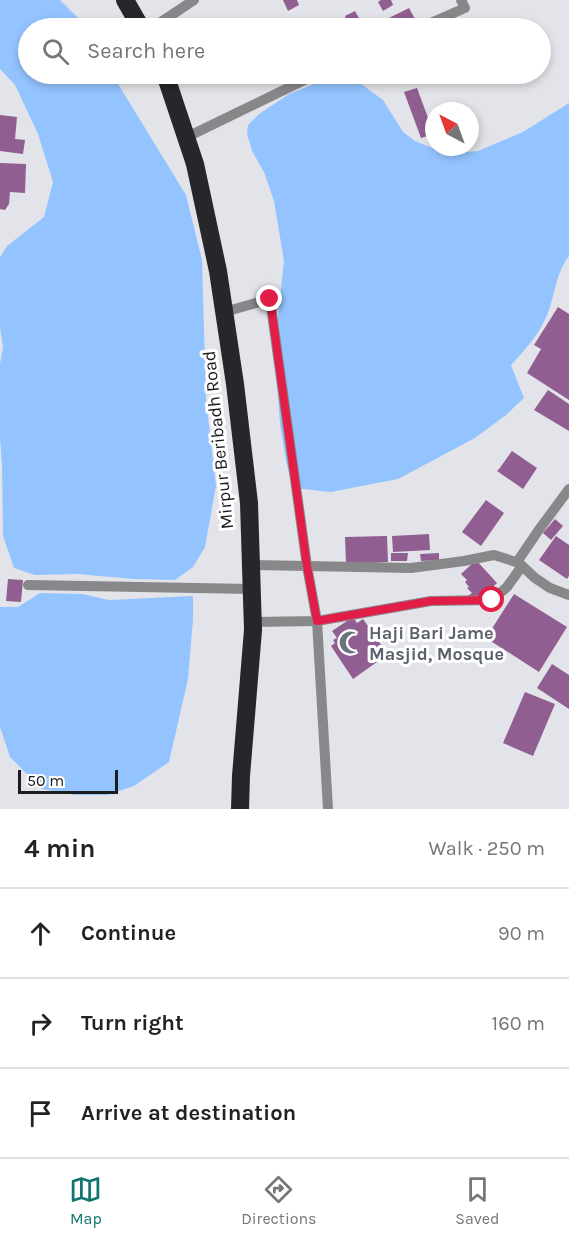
<!DOCTYPE html>
<html lang="en">
<head>
<meta charset="utf-8">
<style>
  body { margin:0; font-family:Karla,sans-serif; background:#f2f2f2; color:#222 }
  .compass { position:absolute; left:425px; top:102px; width:54px; height:54px; border-radius:50%; background:#fff; box-shadow:0 3px 9px #0003; rotate:319deg }
  .scale { position:absolute; left:18px; bottom:15px; width:100px; box-sizing:border-box; padding-left:6px; border:3px solid #1b1c1d; border-top:0; font-size:16px; line-height:21px; white-space:nowrap; color:#1b1c1d; -webkit-text-stroke:4px #fff; paint-order:stroke }
  .stop { position:absolute; width:18px; height:18px; margin:-14px; border:4px solid #e11d48; border-radius:50%; background:#fff }
  .stop.end { background:#e11d48; border-color:#fff; box-shadow:0 2px 6px #0008 }
  .list { margin:0; padding:0; list-style:none }
  h2 { display:flex; justify-content:space-between; align-items:center; height:78px; margin:0; padding:0 24px; font-size:26px }
  h2 small { font-size:20px; font-weight:400; color:#767676 }
  .list li { display:grid; grid-template-columns:39px 1fr auto; gap:18px; align-items:center; box-sizing:border-box; height:90px; padding:0 24px; border-top:2px solid #e0e0e0 }
  .list b { display:block; font-size:22px; white-space:nowrap }
  .list em { font-size:20px; font-style:normal; color:#767676 }
  .icon { flex:none; width:33px; height:33px; fill:none; stroke:currentColor; stroke-width:2; stroke-linecap:round; stroke-linejoin:round }
  .map { position:relative; flex:none; width:569px; height:809px; overflow:hidden }
  .search { position:absolute; background:#fff; box-shadow:0 3px 9px #0003; left:18px; right:18px; top:18px; height:66px; display:flex; align-items:center; gap:15px; box-sizing:border-box; padding:0 21px; border-radius:33px; color:#767676; font-size:22px }
  .sheet { height:348px; background:#fff }
  nav { display:flex; justify-content:space-around; align-items:center; box-sizing:border-box; height:84px; border-top:2px solid #e0e0e0; background:#fff; font-size:16px; color:#767676 }
  nav a { display:grid; justify-items:center; gap:3px }
  nav .on { color:#0f766e }
  .map>svg:first-child { display:block }
  .water { fill:#94c4ff }
  .building { fill:#905e91 }
  .lines { fill:none; stroke-linecap:round; stroke-linejoin:round }
  .street { stroke:#88888a; stroke-width:10 }
  .highway { stroke:#27262a; stroke-width:18 }
  .route { stroke:#e11d48; stroke-width:8 }
  .labels { text-anchor:middle; stroke-width:6; stroke-linejoin:round; paint-order:stroke }
  .street-label { font-size:18px; fill:#1b1c1d; stroke:#fff }
  .worship-label { font-size:18px; font-weight:bold; fill:#5b616d; stroke:#fff; text-anchor:start }
</style>
</head>
<body>
<div class="map">
<svg width="569" height="809" viewBox="0 0 569 809">
  <rect width="100%" height="100%" fill="#e3e4e9"/>
  <g class="water">
    <path d="M0 0H60L85 25 87 28H28V74H112L186 195 202 260 206 399 216 486 205 547 193 567 175 580 134 579 77 574 35 575 14 568 3 536 2 466 0 438V364L3 347 0 327V257L7 246 44 217 53 182 38 134 15 85 0 69Z"/>
    <path d="M353 78 383 100 403 132 415 141 447 154 478 151 523 132 569 103V256C557 271 555 292 549 310 542 331 526 349 511 365L524 398 506 415 475 438 398 479 331 492 293 488 286 461 280 424 277 382V325L284 261 274 201 264 172 252 151 247 134 248 125 259 114 289 94 324 80Z"/>
    <path d="M40 593 82 594 109 600 193 596V620L188 679 169 762 134 786 107 795H75L42 789 10 757 0 727V607H18Z"/>
  </g>
  <g class="building">
    <path d="M283 0H297L299 5 288 11Z"/>
    <path d="M381 0H391L393 5 383 11 378 2Z"/>
    <path d="M409 8 416 21 400 28H389L385 20Z"/>
    <path d="M355 11 361 22 350 27 345 16Z"/>
    <path d="M397 74H408L410 80 401 84Z"/>
    <path d="M417 88 434 134 421 138 404 92Z"/>
    <path d="M0 115 17 117 15 139 25 140 23 154 0 151Z"/>
    <path d="M0 163 26 164 25 193 10 192 9 204 5 210 0 209Z"/>
    <path d="M558 307 569 314V400L527 373 541 349 534 345Z"/>
    <path d="M548 390 569 404V431L534 410Z"/>
    <path d="M512 451 537 468 523 489 497 471 499 469Z"/>
    <path d="M486 500 504 513 481 546 462 532Z"/>
    <path d="M555 519 563 526 551 540 543 533Z"/>
    <path d="M429 534 430 550 393 552 392 536Z"/>
    <path d="M387 536 388 562 346 564 345 537Z"/>
    <path d="M556 536 569 545V576L567 579 539 560Z"/>
    <path d="M391 553H408L407 561H391Z"/>
    <path d="M439 553V560L421 561 420 554Z"/>
    <path d="M476 560 497 583 481 598 468 596 472 593 467 588 469 587 465 582 467 580 461 574Z"/>
    <path d="M8 579 23 580 21 602 6 601Z"/>
    <path d="M514 594 567 627 539 672 486 638Z"/>
    <path d="M353 617 357 623 363 619 384 649 380 652 384 657 353 679 331 646 335 643 333 640 337 638 332 631Z"/>
    <path d="M552 664 569 675V709L537 688Z"/>
    <path d="M525 692 555 704 533 756 503 743Z"/>
  </g>
  <g class="lines">
    <g class="street">
      <path d="M152 28 194 0"/>
      <path d="M419 28 465 8 461 0"/>
      <path d="M187 137 317 74"/>
      <path d="M224 312 270 299 307 566 317 621 328 809"/>
      <path d="M517 562 538 531 569 489"/>
      <path d="M251 565 411 568 464 561 494 555 519 563 535 578 550 588 569 595"/>
      <path d="M28 585 252 589"/>
      <path d="M253 622 317 621 431 601 492 600 507 587 522 566"/>
    </g>
    <g class="highway">
      <path d="M125 0 141 28"/>
      <path d="M165 74 195 164 218 271 235 384 249 503 253 630 241 776 240 809"/>
    </g>
  </g>
  <g class="lines">
    <path class="route" d="M270 299 307 566 317 621 431 601 492 600"/>
  </g>
  <defs>
    <symbol id="mosque-bare" viewBox="-9 -9 18 18"><path d="M3.5-4.9A6 6 0 1 0 3.5 4.9A5 5 0 1 1 3.5-4.9Z" fill="#6b7280" stroke="#fff" stroke-width="2.5" paint-order="stroke"/></symbol>
  </defs>
  <g fill-rule="evenodd">
    <use href="#mosque-bare" x="334" y="626" width="33" height="33"/>
  </g>
  <g class="labels">
    <g class="street-label">
      <text transform="translate(218 440) rotate(-96)" y="6">Mirpur Beribadh Road</text>
    </g>
    <g class="worship-label">
      <text x="369" y="639">Haji Bari Jame<tspan x="369" dy="21">Masjid, Mosque</tspan></text>
    </g>
  </g>
</svg>
<svg class="compass" viewBox="-18 -18 36 36"><path d="M0-13l5 13h-10z" fill="#e53935"/><path d="M0 13l5-13h-10z" fill="#767676"/></svg>
<div class="scale">50 m</div>
<div class="stop" style="left:492px;top:600px"></div>
<div class="stop end" style="left:270px;top:299px"></div>
<div class="search"><svg class="icon" aria-label="search" viewBox="0 0 24 24"><circle cx="10" cy="10" r="6"/><path d="M15 15l6 6"/></svg>Search here</div>
</div>
<section class="sheet">
<h2>4 min<small>Walk · 250 m</small></h2>
<ul class="list">
<li><svg class="icon" aria-label="ahead" viewBox="0 0 24 24"><path d="M12 20V5M6 11l6-6 6 6"/></svg><div><b>Continue</b></div><em>90 m</em></li>
<li><svg class="icon" aria-label="right" viewBox="0 0 24 24"><path d="M7 20v-9h11M14 6l5 5-5 5"/></svg><div><b>Turn right</b></div><em>160 m</em></li>
<li><svg class="icon" aria-label="arrive" viewBox="0 0 24 24"><path d="M6 21V4h12l-3 4 3 4H6"/></svg><div><b>Arrive at destination</b></div></li>
</ul>
</section>
<nav>
<a class="on"><svg class="icon" aria-label="map" viewBox="0 0 24 24"><path d="M3 6l6-2 6 2 6-2v14l-6 2-6-2-6 2zM9 4v14M15 6v14"/></svg>Map</a>
<a><svg class="icon" aria-label="directions" viewBox="0 0 24 24"><path d="M12 3l9 9-9 9-9-9zM9 14v-3h6M13 9l2 2-2 2"/></svg>Directions</a>
<a><svg class="icon" aria-label="saved" viewBox="0 0 24 24"><path d="M7 4h10v16l-5-4-5 4z"/></svg>Saved</a>
</nav>
</body>
</html>
